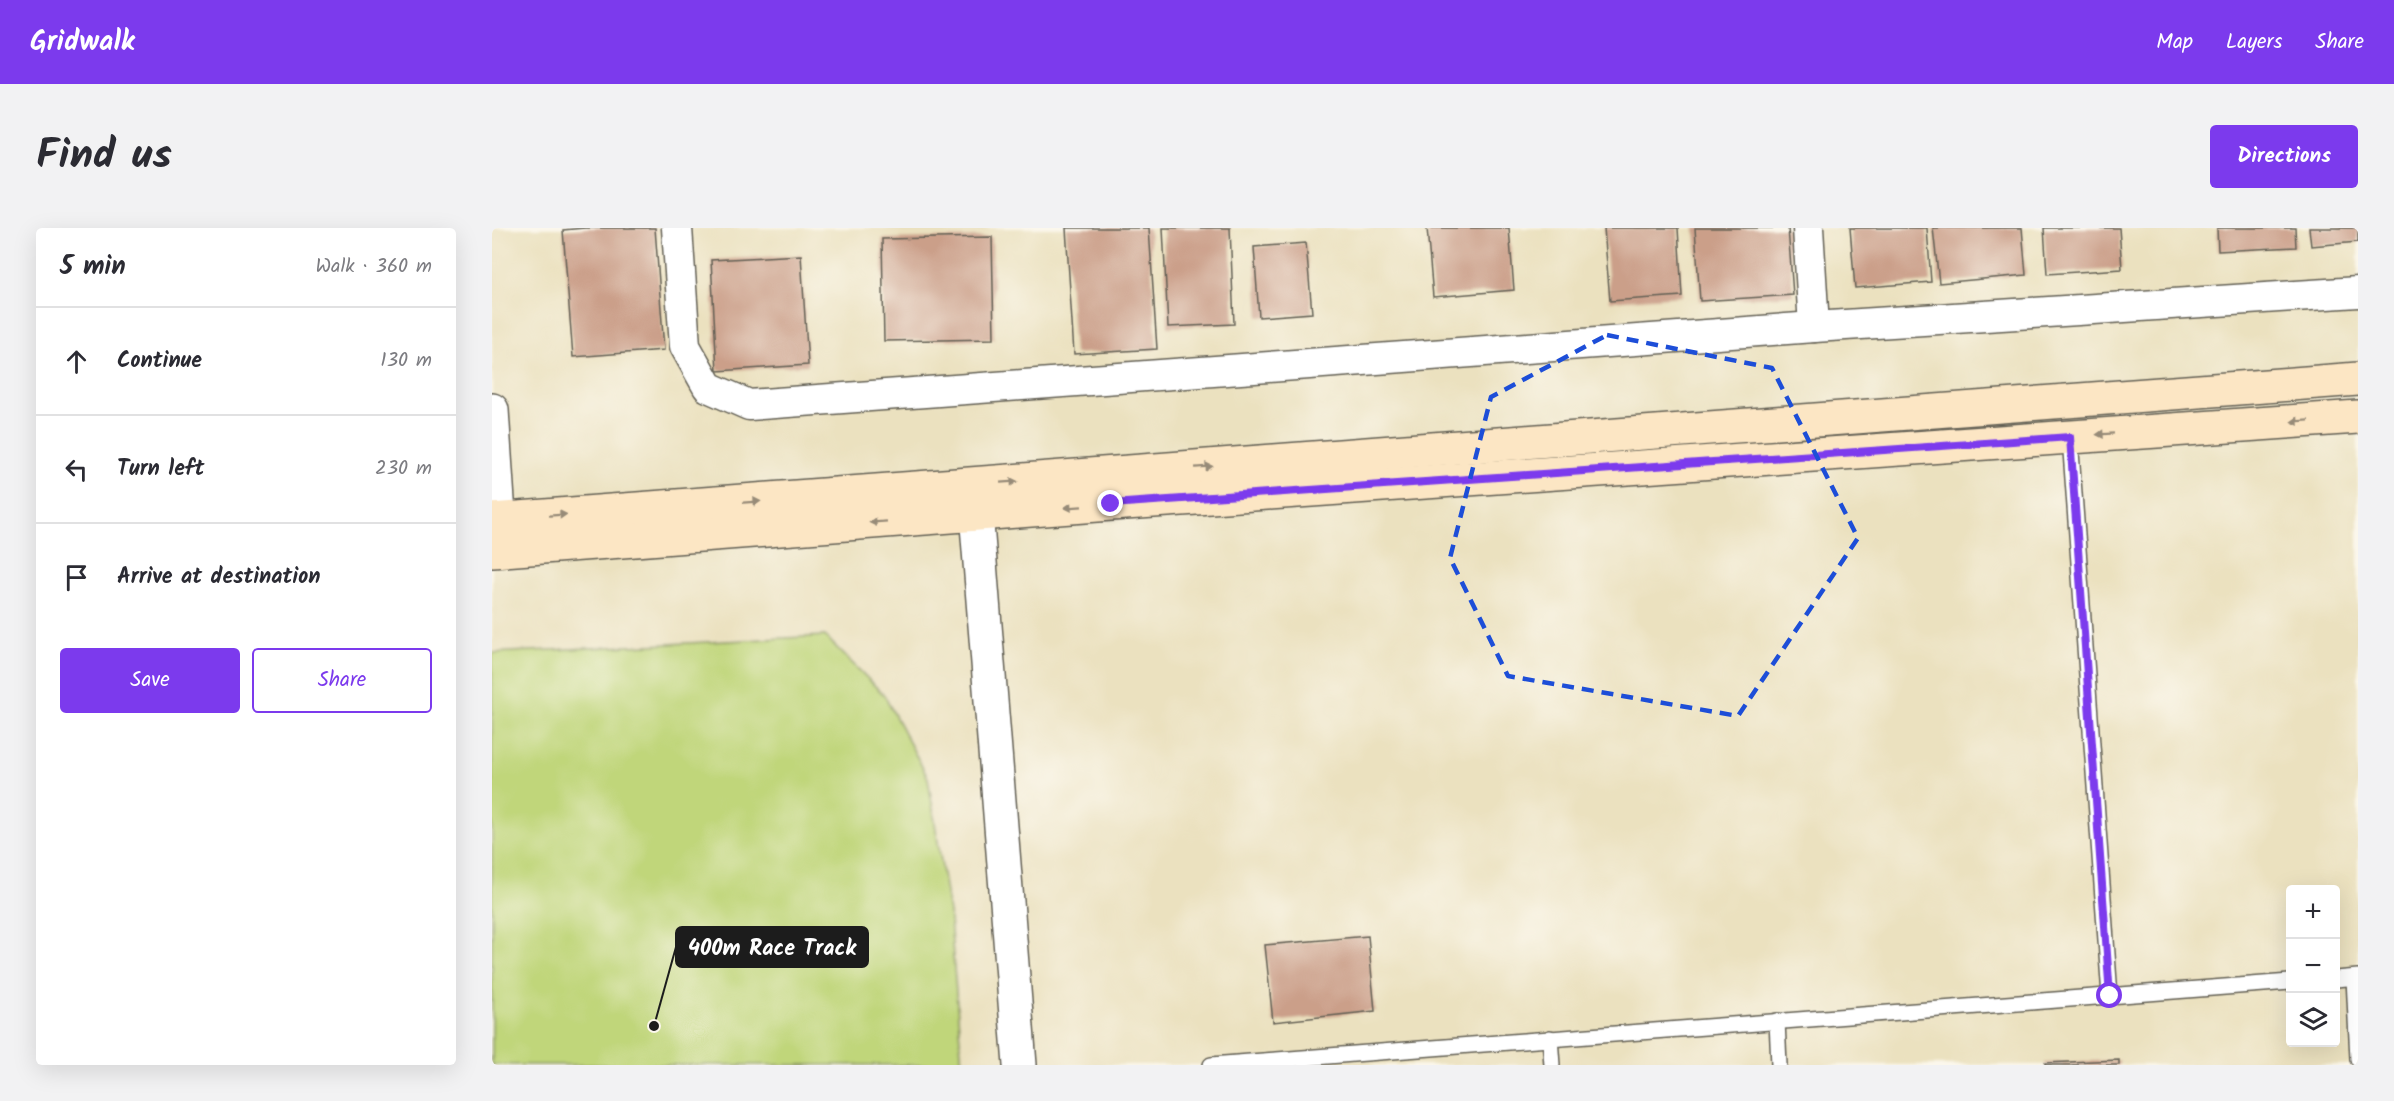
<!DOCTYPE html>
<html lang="en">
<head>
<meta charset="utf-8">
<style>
  body { margin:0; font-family:Kalam,sans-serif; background:#f2f2f3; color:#2b2b33 }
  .controls { position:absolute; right:18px; bottom:18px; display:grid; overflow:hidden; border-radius:6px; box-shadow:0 6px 24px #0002 }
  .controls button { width:54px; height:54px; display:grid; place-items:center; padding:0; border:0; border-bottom:2px solid #e1e1e2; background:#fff; color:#2b2b33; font:30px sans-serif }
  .stop { position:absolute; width:18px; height:18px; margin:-14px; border:4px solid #7c3aed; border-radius:50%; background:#fff }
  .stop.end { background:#7c3aed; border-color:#fff; box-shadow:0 2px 6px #0008 }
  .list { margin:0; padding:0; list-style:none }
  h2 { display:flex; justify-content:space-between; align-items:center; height:78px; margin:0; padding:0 24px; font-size:26px }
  h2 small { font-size:20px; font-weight:400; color:#7c7c81 }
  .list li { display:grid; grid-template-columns:39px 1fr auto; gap:18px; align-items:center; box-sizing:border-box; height:108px; padding:0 24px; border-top:2px solid #e1e1e2 }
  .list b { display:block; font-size:22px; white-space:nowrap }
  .list em { font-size:20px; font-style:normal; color:#7c7c81 }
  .actions { display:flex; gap:12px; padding:18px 24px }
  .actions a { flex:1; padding:14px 0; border:2px solid #7c3aed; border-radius:6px; text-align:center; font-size:21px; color:#7c3aed }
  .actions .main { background:#7c3aed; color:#fff }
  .icon { flex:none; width:33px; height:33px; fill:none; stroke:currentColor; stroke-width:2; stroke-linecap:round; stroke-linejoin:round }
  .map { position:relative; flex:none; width:1866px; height:837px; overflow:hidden; border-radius:6px }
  header { display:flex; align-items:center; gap:36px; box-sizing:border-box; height:84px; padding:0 30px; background:#7c3aed; color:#fff }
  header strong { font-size:28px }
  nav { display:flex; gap:33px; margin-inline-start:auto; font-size:21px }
  .intro { display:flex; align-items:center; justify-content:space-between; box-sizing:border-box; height:144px; padding:0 36px }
  h1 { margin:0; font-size:42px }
  .button { padding:15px 27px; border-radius:6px; background:#7c3aed; color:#fff; font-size:21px; font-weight:700 }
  main { display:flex; gap:36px; padding:0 36px }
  aside { flex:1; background:#fff; border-radius:6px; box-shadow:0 6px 24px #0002 }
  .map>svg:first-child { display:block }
  .green { fill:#c0d67a; stroke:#6e794b; stroke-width:1.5 }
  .building { fill:#cb9f89 }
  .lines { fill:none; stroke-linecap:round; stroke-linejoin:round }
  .service-casing { stroke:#646155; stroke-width:18 }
  .minor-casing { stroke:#646155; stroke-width:33 }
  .tertiary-casing { stroke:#646155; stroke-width:36 }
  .secondary-casing { stroke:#646155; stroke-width:36 }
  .service { stroke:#fff; stroke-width:15 }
  .minor { stroke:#fff; stroke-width:30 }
  .tertiary { stroke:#fff; stroke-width:33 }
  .secondary { stroke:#fce6c4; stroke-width:33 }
  .oneway { fill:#978b78 }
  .route { stroke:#7c3aed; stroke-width:8 }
  .marked { fill:none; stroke:#1d4ed8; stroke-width:4.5; stroke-dasharray:12 8; stroke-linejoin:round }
  .leader { fill:none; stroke:#1c1c1c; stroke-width:2 }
  .callout-dot { fill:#1c1c1c; stroke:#fbf7ec; stroke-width:2 }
  .callout { fill:#1c1c1c; stroke:#1c1c1c; stroke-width:2 }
  .callout-label { font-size:22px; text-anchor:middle; font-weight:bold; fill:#fff }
</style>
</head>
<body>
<header>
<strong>Gridwalk</strong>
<nav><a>Map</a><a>Layers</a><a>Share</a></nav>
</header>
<div class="intro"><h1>Find us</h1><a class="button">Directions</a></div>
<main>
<aside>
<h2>5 min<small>Walk · 360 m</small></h2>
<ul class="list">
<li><svg class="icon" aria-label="ahead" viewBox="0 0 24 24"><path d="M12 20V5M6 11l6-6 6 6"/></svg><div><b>Continue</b></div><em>130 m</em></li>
<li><svg class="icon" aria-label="left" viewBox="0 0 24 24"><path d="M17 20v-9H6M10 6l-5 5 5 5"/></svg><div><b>Turn left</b></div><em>230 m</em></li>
<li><svg class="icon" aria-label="arrive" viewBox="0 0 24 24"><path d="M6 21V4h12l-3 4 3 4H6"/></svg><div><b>Arrive at destination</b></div></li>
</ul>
<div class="actions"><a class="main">Save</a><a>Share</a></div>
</aside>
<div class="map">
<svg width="1866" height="837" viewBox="0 0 1866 837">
  <rect width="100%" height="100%" fill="#fbf7ec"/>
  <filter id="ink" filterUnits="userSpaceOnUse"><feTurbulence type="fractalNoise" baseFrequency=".0167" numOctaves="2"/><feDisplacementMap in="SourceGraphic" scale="12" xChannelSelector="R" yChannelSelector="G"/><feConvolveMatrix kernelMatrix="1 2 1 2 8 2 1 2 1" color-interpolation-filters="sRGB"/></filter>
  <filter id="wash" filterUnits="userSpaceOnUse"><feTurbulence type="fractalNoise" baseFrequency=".008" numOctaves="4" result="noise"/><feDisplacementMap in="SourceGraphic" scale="24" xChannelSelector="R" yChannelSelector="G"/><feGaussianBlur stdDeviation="1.35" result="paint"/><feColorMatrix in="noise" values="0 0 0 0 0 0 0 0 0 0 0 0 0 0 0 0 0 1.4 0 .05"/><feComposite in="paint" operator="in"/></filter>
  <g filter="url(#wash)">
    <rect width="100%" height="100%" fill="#ebe1bf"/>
    <path class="green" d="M333 408 392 467 436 550 458 691 470 837H0V425Z"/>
    <g id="blocks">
      <g class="building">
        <path d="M93 0H163L172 122 81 129 71 2Z"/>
        <path d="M574 0H657L665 121 582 126Z"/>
        <path d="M671 0H738L742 96 676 99Z"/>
        <path d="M935 0H1017L1022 62 941 69Z"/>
        <path d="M1112 0H1186L1190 68 1118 73Z"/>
        <path d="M1203 0H1296L1301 67 1208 73Z"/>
        <path d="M1358 0H1435L1439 54 1363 60Z"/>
        <path d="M1441 0H1530L1534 47 1447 55Z"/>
        <path d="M1552 0H1627L1630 41 1555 46Z"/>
        <path d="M1725 0H1803L1804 19 1726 23Z"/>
        <path d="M1817 0H1866V14L1819 18Z"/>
        <path d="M500 9 502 111 392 113 390 11Z"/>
        <path d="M814 15 820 85 767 89 762 19Z"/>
        <path d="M309 27 316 137 225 143 219 32Z"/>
        <path d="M876 708 883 783 781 794 773 717Z"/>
        <path d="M1627 832V837H1553V835Z"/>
      </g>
    </g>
  </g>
  <g filter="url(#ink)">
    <use href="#blocks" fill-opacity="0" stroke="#646155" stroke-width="1.5"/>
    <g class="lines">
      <defs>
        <g id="service">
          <path d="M1578 209 1618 768"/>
          <path d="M1862 750 1866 831"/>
          <path d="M1844 751 1866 749"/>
          <path d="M1285 793 1287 837"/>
          <path d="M1058 810 1060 837"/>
          <path d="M719 837 1798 754"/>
        </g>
        <g id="minor">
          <path d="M185 0 193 118 216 159 257 177 1322 99 1866 64"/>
          <path d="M1316 0 1322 99"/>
        </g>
        <g id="tertiary">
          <path d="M0 182 9 318"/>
          <path d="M482 259 528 837"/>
        </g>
        <g id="secondary">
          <path d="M0 292 1866 151"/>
          <path d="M0 323 619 276 1866 189"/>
        </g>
      </defs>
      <use href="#service" class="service-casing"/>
      <use href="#minor" class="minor-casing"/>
      <use href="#tertiary" class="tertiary-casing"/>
      <use href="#secondary" class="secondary-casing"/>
      <use href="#service" class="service"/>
      <use href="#minor" class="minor"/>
      <use href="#tertiary" class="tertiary"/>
      <use href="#secondary" class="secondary"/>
    </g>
    <defs><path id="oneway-solid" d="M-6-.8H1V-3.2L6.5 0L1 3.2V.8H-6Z" transform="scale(1.5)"/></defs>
    <g class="oneway">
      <use href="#oneway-solid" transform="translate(1808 193) rotate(176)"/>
      <use href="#oneway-solid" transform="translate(1613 206) rotate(176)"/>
      <use href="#oneway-solid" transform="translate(712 239) rotate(-4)"/>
      <use href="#oneway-solid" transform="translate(517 254) rotate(-4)"/>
      <use href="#oneway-solid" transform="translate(260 274) rotate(-4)"/>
      <use href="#oneway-solid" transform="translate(581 279) rotate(176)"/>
      <use href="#oneway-solid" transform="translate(66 287) rotate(-4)"/>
      <use href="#oneway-solid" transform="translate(386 294) rotate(176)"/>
    </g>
  </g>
  <g class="lines" filter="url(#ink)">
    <path class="route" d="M619 276 1578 209 1618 768"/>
  </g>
  <path class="marked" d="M1115 107 1280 140 1366 310 1246 488 1016 448 958 330 999 169Z"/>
  <path class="leader" d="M162 798L184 719"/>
  <circle class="callout-dot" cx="162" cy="798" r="6"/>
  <rect class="callout" x="184" y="699" width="192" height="40" rx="6"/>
  <g class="callout-label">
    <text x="280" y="727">400m Race Track</text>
  </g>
</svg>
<div class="controls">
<button>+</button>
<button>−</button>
<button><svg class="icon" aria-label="layers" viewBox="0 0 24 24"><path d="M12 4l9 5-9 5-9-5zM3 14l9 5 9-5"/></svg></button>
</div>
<div class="stop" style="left:1618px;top:768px"></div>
<div class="stop end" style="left:619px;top:276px"></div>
</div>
</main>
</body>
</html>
